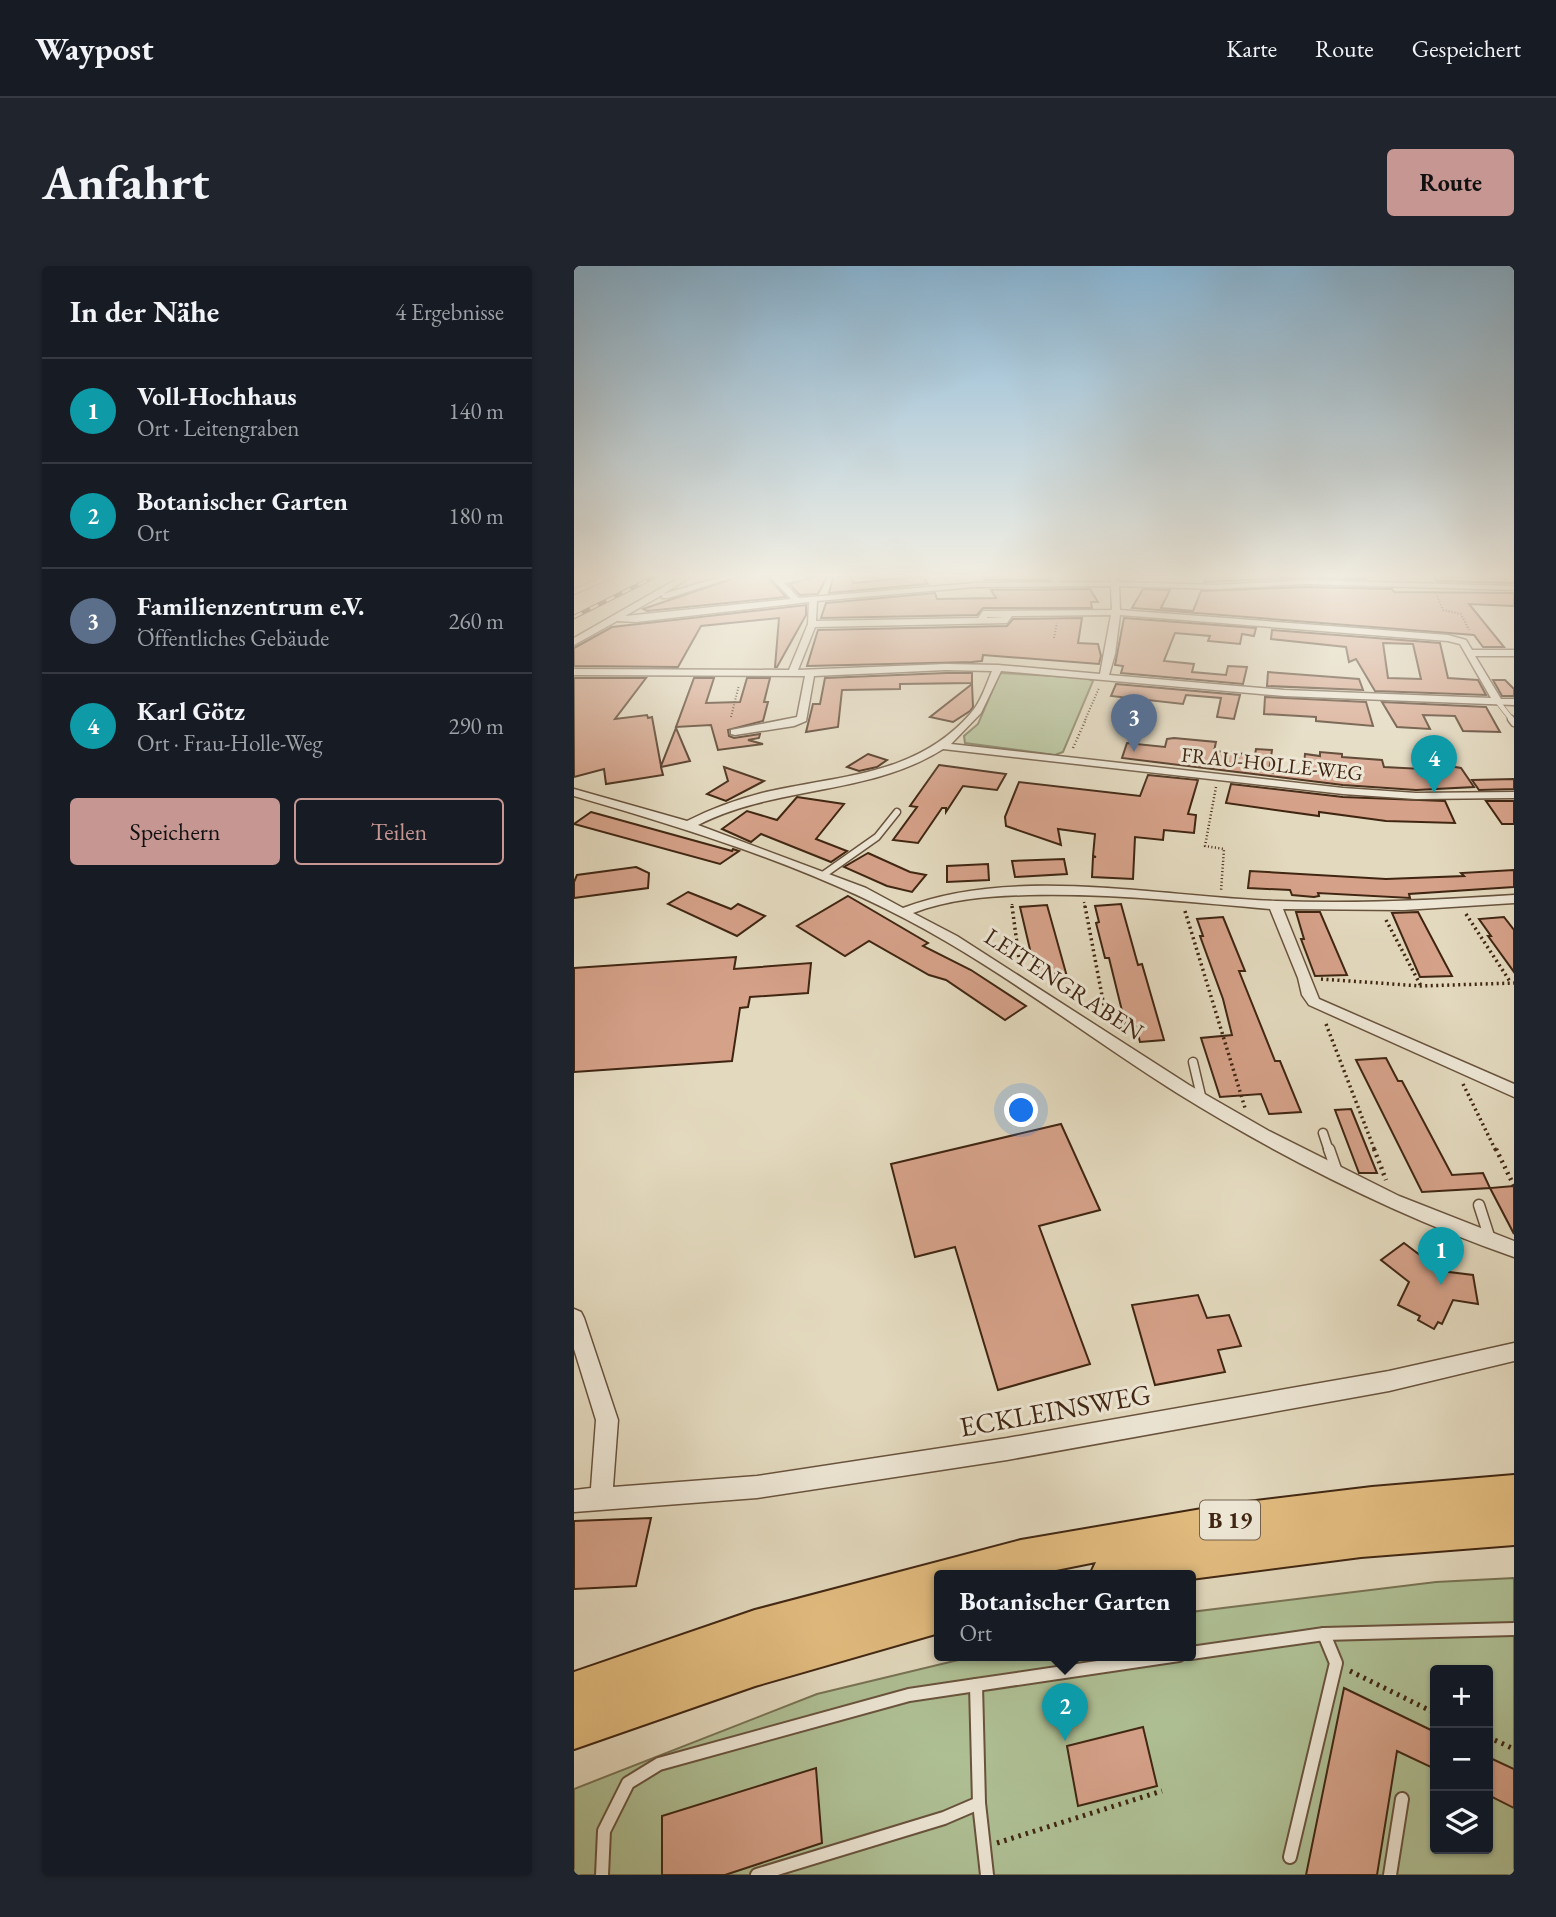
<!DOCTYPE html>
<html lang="de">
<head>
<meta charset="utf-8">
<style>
  body { margin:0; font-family:"EB Garamond",serif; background:#20242c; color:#f1f3f6 }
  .controls { position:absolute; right:21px; bottom:21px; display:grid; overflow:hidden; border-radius:7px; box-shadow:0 2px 5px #0004 }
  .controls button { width:63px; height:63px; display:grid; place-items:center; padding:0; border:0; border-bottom:2px solid #363941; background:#171b24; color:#f1f3f6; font:35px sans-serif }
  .you { position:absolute; left:448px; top:845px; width:24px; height:24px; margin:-18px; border:5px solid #fff; border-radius:50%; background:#1a73e8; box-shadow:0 0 0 10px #1a73e833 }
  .badge { display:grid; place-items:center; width:46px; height:46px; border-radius:50%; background:#c59692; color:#fff; font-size:23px; font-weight:700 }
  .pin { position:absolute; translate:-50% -58px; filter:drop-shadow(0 2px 4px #0008) }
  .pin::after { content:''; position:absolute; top:37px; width:24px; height:21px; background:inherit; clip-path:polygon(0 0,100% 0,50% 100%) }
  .popup { position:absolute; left:360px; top:1304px; width:262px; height:91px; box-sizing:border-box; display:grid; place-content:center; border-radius:7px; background:#171b24; filter:drop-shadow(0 2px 5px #0005); font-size:23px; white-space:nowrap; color:#9ea1a6 }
  .popup b { font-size:26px; color:#f1f3f6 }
  .popup::after { content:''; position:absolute; left:50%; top:100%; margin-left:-14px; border:14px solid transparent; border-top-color:#171b24 }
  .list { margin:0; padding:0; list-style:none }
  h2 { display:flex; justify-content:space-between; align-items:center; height:91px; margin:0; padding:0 28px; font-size:30px }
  h2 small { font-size:23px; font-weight:400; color:#9ea1a6 }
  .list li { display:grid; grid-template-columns:46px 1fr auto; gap:21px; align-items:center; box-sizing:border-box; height:105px; padding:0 28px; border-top:2px solid #363941 }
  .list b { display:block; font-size:26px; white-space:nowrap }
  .list p { margin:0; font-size:23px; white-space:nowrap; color:#9ea1a6 }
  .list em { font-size:23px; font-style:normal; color:#9ea1a6 }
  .actions { display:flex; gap:14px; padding:21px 28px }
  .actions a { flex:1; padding:16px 0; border:2px solid #c59692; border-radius:7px; text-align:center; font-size:24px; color:#c59692 }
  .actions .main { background:#c59692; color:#111 }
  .icon { flex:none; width:38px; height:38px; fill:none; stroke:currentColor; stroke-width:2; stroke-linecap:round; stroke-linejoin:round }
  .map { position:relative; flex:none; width:940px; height:1609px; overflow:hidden; border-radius:7px }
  header { display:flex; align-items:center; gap:42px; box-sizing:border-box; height:98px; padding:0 35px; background:#171b24; border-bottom:2px solid #363941 }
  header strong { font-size:33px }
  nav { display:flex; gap:38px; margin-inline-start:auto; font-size:24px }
  .intro { display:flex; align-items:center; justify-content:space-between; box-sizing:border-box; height:168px; padding:0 42px }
  h1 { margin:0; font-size:49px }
  .button { padding:18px 32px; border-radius:7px; background:#c59692; color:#111; font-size:24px; font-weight:700 }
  main { display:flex; gap:42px; padding:0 42px }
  aside { flex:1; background:#171b24; border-radius:7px; box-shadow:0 2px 5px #0004 }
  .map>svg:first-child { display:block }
  .green { fill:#afc095; stroke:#787354; stroke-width:2; fill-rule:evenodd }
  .building { fill:#d5a189; stroke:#402612; stroke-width:2; fill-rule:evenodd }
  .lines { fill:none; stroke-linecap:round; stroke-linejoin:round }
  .lane-far4-casing { stroke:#69533d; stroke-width:6 }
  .lane-far3-casing { stroke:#69533d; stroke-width:9 }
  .lane-far2-casing { stroke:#69533d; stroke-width:11 }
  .lane-far1-casing { stroke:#69533d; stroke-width:13 }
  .lane-casing { stroke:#69533d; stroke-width:16 }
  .street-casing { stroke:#69533d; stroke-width:3 }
  .primary-casing { stroke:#402612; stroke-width:4 }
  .path-far4 { stroke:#402612; stroke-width:2; stroke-dasharray:1 2; stroke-linecap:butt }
  .path-far3 { stroke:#402612; stroke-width:2.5; stroke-dasharray:1 2.5; stroke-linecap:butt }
  .path-far2 { stroke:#402612; stroke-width:3.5; stroke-dasharray:2 3.5; stroke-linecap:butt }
  .path-far1 { stroke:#402612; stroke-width:4.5; stroke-dasharray:2 4.5; stroke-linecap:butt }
  .path { stroke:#402612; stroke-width:5; stroke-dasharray:2.5 5; stroke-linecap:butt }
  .lane-far4 { stroke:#ede6d5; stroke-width:4.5 }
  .lane-far3 { stroke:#ede6d5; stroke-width:6 }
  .lane-far2 { stroke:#ede6d5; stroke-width:8 }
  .lane-far1 { stroke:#ede6d5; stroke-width:10 }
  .lane { stroke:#ede6d5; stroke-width:12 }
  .street { fill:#ede6d5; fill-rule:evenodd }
  .primary { fill:#e2bc7f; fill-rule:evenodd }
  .rail-casing { stroke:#402612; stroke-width:4.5 }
  .rail { stroke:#ede6d5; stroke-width:2.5; stroke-dasharray:9; stroke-linecap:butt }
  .labels { text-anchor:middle; stroke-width:6; stroke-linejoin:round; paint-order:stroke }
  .far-street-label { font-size:21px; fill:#402612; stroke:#ede6d5 }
  .shield { fill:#ede6d5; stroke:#74604c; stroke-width:2 }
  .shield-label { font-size:23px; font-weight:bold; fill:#402612 }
  .street-label { font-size:24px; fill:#402612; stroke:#ede6d5 }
  .near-street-label { font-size:28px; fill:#402612; stroke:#ede6d5 }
</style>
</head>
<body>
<header>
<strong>Waypost</strong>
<nav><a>Karte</a><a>Route</a><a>Gespeichert</a></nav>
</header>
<div class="intro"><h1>Anfahrt</h1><a class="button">Route</a></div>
<main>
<aside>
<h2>In der Nähe<small>4 Ergebnisse</small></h2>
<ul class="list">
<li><span class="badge" style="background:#0f9aa8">1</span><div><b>Voll-Hochhaus</b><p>Ort · Leitengraben</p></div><em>140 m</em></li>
<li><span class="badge" style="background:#0f9aa8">2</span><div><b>Botanischer Garten</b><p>Ort</p></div><em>180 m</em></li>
<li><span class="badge" style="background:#5c6f8a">3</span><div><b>Familienzentrum e.V.</b><p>Öffentliches Gebäude</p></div><em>260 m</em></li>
<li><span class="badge" style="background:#0f9aa8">4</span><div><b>Karl Götz</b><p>Ort · Frau-Holle-Weg</p></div><em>290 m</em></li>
</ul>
<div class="actions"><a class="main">Speichern</a><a>Teilen</a></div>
</aside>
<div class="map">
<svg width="940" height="1609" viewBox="0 0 940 1609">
  <rect width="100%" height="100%" fill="#e3d9be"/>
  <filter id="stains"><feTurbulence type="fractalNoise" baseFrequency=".00286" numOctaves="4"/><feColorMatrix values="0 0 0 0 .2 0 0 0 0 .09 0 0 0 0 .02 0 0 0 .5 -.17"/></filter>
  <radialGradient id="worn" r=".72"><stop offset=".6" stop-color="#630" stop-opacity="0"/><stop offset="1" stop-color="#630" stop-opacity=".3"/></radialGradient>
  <g class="green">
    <path d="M426 407 513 412 519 415 489 486 481 489 391 477 390 470 404 458Z"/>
    <path d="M940 1312V1609H0V1523L243 1428 405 1389H617V1346L862 1316ZM861 1404H914V1583H861Z"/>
  </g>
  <g class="building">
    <path d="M169 309H192L212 331 73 345 69 343Z"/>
    <path d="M246 309H254L244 328 226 329 215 318Z"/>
    <path d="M260 309H275L280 317 348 310 354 318 255 327Z"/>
    <path d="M408 309H474L476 314H411Z"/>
    <path d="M633 309H789L792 313 732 311 630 316Z"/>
    <path d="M859 309H940V317L863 315Z"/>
    <path d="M732 321 818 323 820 326 940 327V340L895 338 930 381H909L900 369 558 342 569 323 596 324 587 342 619 345 627 325Z"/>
    <path d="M516 323 524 336H517L518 342H409L403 349 247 352 252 337 361 327 363 333 422 332 417 324Z"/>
    <path d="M232 339V349L203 401H201L205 352 127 360 104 401 0 400V382L38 361Z"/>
    <path d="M508 352 504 377 524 378 527 390 525 398 409 389 408 395 398 396 233 400 244 364 433 360 439 353Z"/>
    <path d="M550 352 682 362 680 370 668 368 666 378 634 375 636 370 601 367 590 395 620 398 618 406 652 409 654 400 673 401 669 418 547 407 549 400 541 399Z"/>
    <path d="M698 364 866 377 874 412 904 414 912 429 801 425 782 393 775 396 772 381 697 373ZM809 377 839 378 847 413 814 412Z"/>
    <path d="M694 406 785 413 789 424 693 420Z"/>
    <path d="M372 407H398V417L326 418V423L268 424 264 461 232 466 239 438H246L251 412Z"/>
    <path d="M0 412H72L41 453 73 449 74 452 78 451 87 500 102 462 116 495 87 501 89 509 32 518 30 503 0 511Z"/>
    <path d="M120 412H140L132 437 166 436 173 412H196L190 436H194L189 455 154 464 155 470 160 472 186 468 185 472 174 474 189 478 144 484 137 459 102 461Z"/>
    <path d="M919 414H931L940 423V430H928Z"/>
    <path d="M398 418 399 441 396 445 379 456 356 451Z"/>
    <path d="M542 418 666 429 660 453 643 451 647 432 612 429 609 438 537 430Z"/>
    <path d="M691 431 792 436 799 460 742 455V451L690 448Z"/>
    <path d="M808 436 912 441 926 466 889 465 881 450 849 449 856 463 823 461Z"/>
    <path d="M600 472 642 476 640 485 681 489 682 483 698 484 695 506 729 510 731 488 746 490V486L768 488V491L808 494 810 501 848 503 842 494 866 493 869 499 887 502 900 521 842 524 769 519 548 492 553 477 591 481 593 473Z"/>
    <path d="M294 488 313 494 303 501 285 505 273 501Z"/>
    <path d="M365 499 432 508 423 524 389 520 372 546V542H368L344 577 319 574 343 541 336 540Z"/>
    <path d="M150 501 190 515 152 535 133 528 154 515Z"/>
    <path d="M574 509 624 514 614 548 622 549 620 567 590 564 589 574 561 571 559 613 518 611 519 591H522L519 590 521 568 484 563 487 579 432 560 431 551 445 516 566 530Z"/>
    <path d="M940 513V523L905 524 898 514Z"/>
    <path d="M657 518 769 531 871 535 881 557 812 555 745 546V550L652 537Z"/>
    <path d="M223 531 270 538 242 573 273 585 257 596 187 568 177 576 148 563 173 545 203 554Z"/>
    <path d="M912 535H940V558H928Z"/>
    <path d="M17 546 158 585 159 583 165 585 146 598 0 558Z"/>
    <path d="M294 587 336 606 352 609 338 626 313 620 270 601Z"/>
    <path d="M490 593 493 608 441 611 438 595Z"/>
    <path d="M414 598 415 614 373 616V600Z"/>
    <path d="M62 601 75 607 74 622 0 632V616L3 609Z"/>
    <path d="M940 604V621L835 628 836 632 744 627 745 630 740 631 718 629 716 624 674 622 676 605 812 613 890 610 887 607Z"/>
    <path d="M114 626 157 643 164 638 191 650 163 670 94 638Z"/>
    <path d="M274 630 354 677 349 680 397 704 452 740 431 754 372 714 355 709 295 675 271 690 223 660Z"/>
    <path d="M547 638 564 699 568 698 590 774 566 776 562 760 552 761 535 692H531L522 657 525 656 521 640Z"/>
    <path d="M473 639 492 707 462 709 446 641Z"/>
    <path d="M722 646H746L773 709 741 710 727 673H730Z"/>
    <path d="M844 646 871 697 878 710 846 711 818 647Z"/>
    <path d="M649 651 671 705H665L701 795H706L727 846 695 848 687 828 646 831 627 772 658 769 649 733 626 670H629L623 653Z"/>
    <path d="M930 651 940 664V706L914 670H917L905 653Z"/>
    <path d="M162 691 160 703 237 697 234 727 176 731 174 741 166 742 158 795 0 806V702Z"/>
    <path d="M812 792 824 815H828L878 909 909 907 916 922 848 926 782 794Z"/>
    <path d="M777 843 803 907H785L761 844Z"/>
    <path d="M487 858 526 944 465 960 516 1098 424 1124 381 981 341 991 317 898Z"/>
    <path d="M940 920V968L916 922Z"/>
    <path d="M830 977 867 1005 899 1009 904 1038 879 1034 868 1058 864 1056 860 1063 844 1054 846 1050 824 1039 835 1016 807 994Z"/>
    <path d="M624 1029 633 1052 655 1049 667 1080 644 1084 651 1106 581 1119 558 1039Z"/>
    <path d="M77 1252 62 1320 0 1323V1255Z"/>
    <path d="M770 1422 861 1466V1503L823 1485 803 1609H732Z"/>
    <path d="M569 1461 583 1520 504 1540 493 1480Z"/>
    <path d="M914 1491 940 1503V1542L914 1529Z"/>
    <path d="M242 1502 248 1577 151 1609H88V1550Z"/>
  </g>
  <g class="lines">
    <defs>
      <g id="lane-far4">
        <path d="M479 309 483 318"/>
        <path d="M0 326 39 309"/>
        <path d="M924 436 938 454"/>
      </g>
      <g id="lane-far3">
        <path d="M937 453 940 457"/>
        <path d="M249 609 303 571 323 546"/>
      </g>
      <g id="lane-far2">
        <path d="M619 796 628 834"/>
        <path d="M749 867 755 885"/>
      </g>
      <g id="lane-far1">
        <path d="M755 883 763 906"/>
        <path d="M905 939 916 973"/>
      </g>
      <g id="lane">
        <path d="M617 1387 750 1368 940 1363"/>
        <path d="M716 1591 762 1397 750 1368"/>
        <path d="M28 1609 30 1565 54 1517 85 1498 335 1429 402 1419"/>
        <path d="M183 1609 370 1552 405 1537"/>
        <path d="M413 1609 405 1537 402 1419 605 1389"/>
        <path d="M816 1609 828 1533"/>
      </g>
      <g id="street">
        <path d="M110 309H120L89 328 154 309H166L94 332H88V329L51 350 217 333 195 309H203L207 313 243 309 210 317 225 332 401 317 537 316 535 309H543L545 316 643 319 732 314 940 320V324L732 318 643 323 545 320 546 344 874 369 892 374 898 384H940V390H901L927 433H940V439L710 430 427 405 407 447 377 478 769 522 842 527 940 526V532L842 533 769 528 369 483C295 530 202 519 124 559L292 622 329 642C440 599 585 631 702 635 782 638 861 634 940 629V637L830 644 709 643 745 733 940 818V831L735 739 728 729 724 712 696 643C616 636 535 627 455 629 416 630 376 633 339 647L383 670 615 819 695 865 825 930 940 975V991C823 950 708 892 603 827 525 778 452 722 373 676 258 608 128 567 0 530V523L113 555C137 543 161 534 188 527 263 509 342 511 397 447 407 436 412 419 418 405L372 404 240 410 232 455 220 460 161 469 157 468V464L223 451 231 410 0 409V403L215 404 234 358 235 336 62 356 43 355 0 379V372ZM537 320 538 344 409 345 404 352 242 355 243 335 401 321ZM537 349 526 408 424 399 372 398 224 404 241 361 433 357 438 350ZM546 349 874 375 886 378 917 432 710 424 535 409 541 388ZM413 351H430L413 352Z"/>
        <path d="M0 1043 7 1046 10 1052 44 1154 39 1221 183 1210 433 1172 815 1105 940 1077V1095L815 1125 433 1194 183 1232 0 1246V1224L17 1222 22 1154 0 1083Z"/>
      </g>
      <path id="primary" d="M940 1209V1279L787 1291 617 1313V1309H516L522 1296 457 1309H365V1367L181 1420 0 1483V1406L181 1344 447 1274 657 1238 798 1221Z"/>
    </defs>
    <use href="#lane-far4" class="lane-far4-casing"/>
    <use href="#lane-far3" class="lane-far3-casing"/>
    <use href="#lane-far2" class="lane-far2-casing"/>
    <use href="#lane-far1" class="lane-far1-casing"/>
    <use href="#lane" class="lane-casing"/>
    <use href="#street" class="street-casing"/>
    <use href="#primary" class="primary-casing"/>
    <g class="path-far4">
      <path d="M296 309 302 314"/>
      <path d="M305 314 345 309"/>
      <path d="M863 330 869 344 887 348 895 364"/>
      <path d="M480 372 483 357"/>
      <path d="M157 451 165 419"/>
      <path d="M511 454 525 422"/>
    </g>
    <g class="path-far3">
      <path d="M499 482 512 453"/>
      <path d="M642 521 631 580 650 583 647 625"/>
      <path d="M510 636 511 642"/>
      <path d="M438 638V642"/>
    </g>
    <g class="path-far2">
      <path d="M438 640 446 700"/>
      <path d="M511 640 533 756"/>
      <path d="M611 645 671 842"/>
      <path d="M892 648 937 717"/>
      <path d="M812 654 847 720"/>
      <path d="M747 713 847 720 940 717"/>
      <path d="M752 758 801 885"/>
      <path d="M889 818 922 885"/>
    </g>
    <g class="path-far1">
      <path d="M800 883 812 914"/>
      <path d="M922 883 940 920"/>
    </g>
    <g class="path">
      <path d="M776 1405 861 1447"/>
      <path d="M914 1471 940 1483"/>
      <path d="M423 1577 588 1525"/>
    </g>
    <use href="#lane-far4" class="lane-far4"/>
    <use href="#lane-far3" class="lane-far3"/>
    <use href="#lane-far2" class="lane-far2"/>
    <use href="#lane-far1" class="lane-far1"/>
    <use href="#lane" class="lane"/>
    <use href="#street" class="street"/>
    <use href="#primary" class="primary"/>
    <defs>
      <path id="rail" d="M0 351 84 309"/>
    </defs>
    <use href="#rail" class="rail-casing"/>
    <use href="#rail" class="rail"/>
  </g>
  <linearGradient id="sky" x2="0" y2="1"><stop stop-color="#88b6d6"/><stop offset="0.58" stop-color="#f2eee2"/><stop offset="1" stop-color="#f2eee2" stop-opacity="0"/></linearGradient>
  <rect width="940" height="534" fill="url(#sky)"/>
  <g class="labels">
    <g class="far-street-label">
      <text transform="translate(698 498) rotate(6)" y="7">FRAU-HOLLE-WEG</text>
    </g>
    <rect class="shield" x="626" y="1234.5" width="60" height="39" rx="5"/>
    <g class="shield-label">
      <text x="656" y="1262">B 19</text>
    </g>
    <g class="street-label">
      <text transform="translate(490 718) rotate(33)" y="8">LEITENGRABEN</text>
    </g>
    <g class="near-street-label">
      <text transform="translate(481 1144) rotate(-10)" y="10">ECKLEINSWEG</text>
    </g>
  </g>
  <rect width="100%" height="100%" filter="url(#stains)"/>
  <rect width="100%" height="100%" fill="url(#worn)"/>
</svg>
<div class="controls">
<button>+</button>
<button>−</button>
<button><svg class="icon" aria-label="layers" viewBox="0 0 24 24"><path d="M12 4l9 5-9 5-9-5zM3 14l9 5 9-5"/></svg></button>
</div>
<div class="you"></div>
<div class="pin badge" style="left:867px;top:1019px;background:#0f9aa8">1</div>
<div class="pin badge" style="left:491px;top:1475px;background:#0f9aa8">2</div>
<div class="popup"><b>Botanischer Garten</b>Ort</div>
<div class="pin badge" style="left:560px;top:486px;background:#5c6f8a">3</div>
<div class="pin badge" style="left:860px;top:527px;background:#0f9aa8">4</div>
</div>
</main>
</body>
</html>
